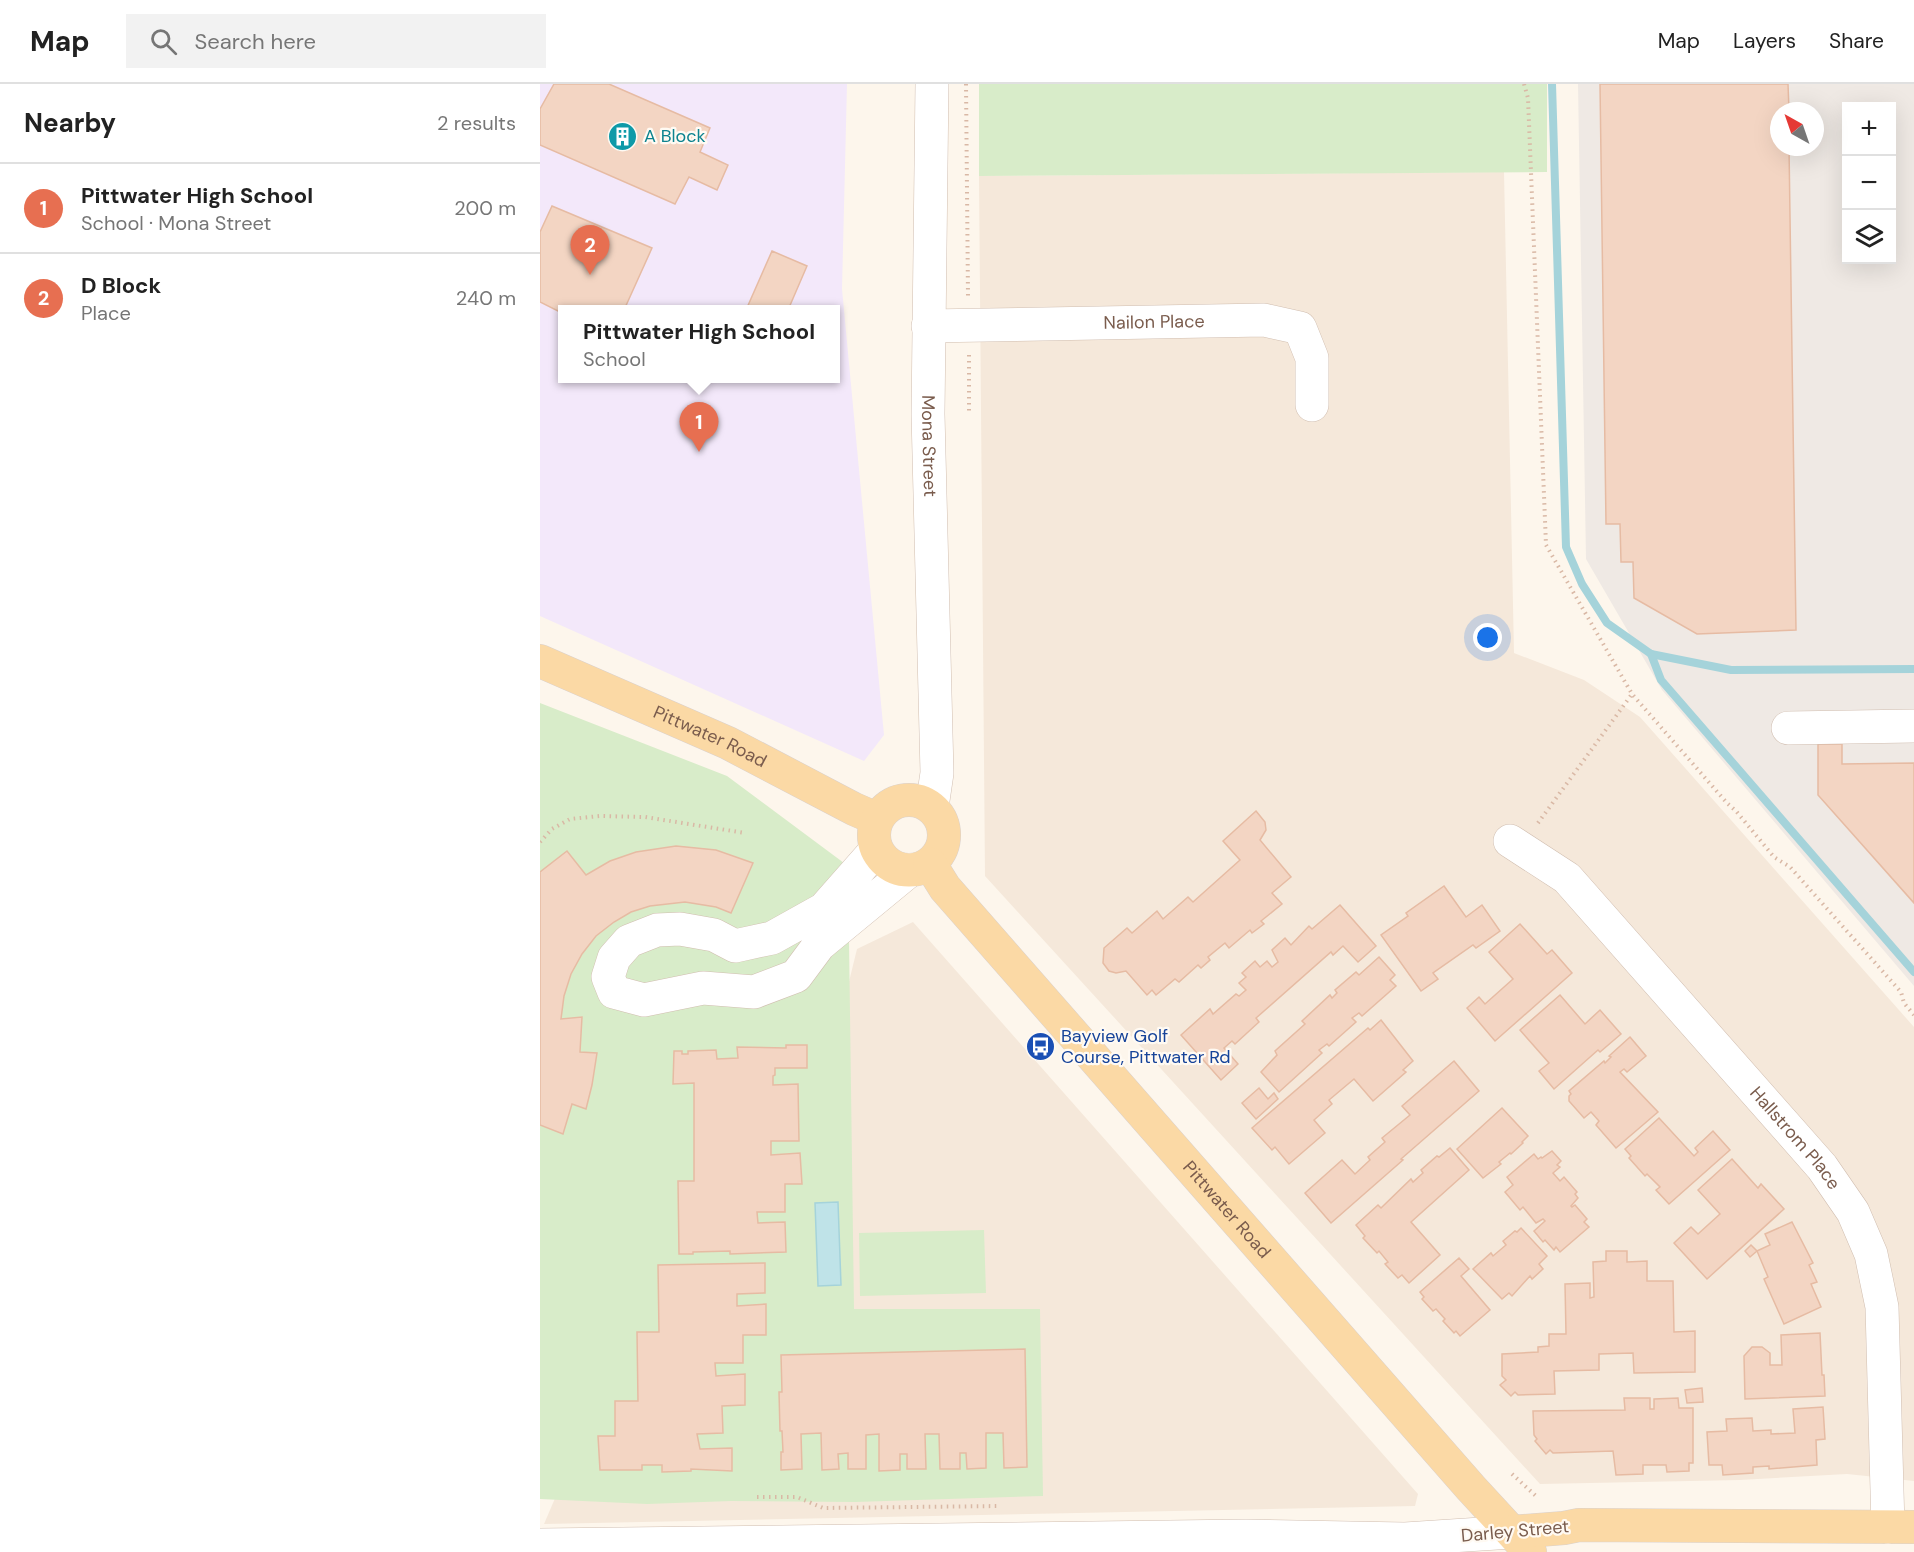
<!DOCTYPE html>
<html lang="en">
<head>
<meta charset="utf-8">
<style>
  body { margin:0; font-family:"DM Sans",sans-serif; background:#f2f2f2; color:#222 }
  .controls { position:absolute; right:18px; top:18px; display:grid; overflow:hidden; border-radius:0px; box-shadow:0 6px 24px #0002 }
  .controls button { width:54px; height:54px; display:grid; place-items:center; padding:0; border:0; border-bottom:2px solid #e0e0e0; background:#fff; color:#222; font:30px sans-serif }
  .compass { position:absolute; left:1230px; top:18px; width:54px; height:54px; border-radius:50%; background:#fff; box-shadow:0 6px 24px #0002; rotate:320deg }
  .you { position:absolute; left:948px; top:554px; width:21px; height:21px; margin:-15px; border:4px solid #fff; border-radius:50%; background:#1a73e8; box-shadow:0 0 0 9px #1a73e833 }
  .badge { display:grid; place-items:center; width:39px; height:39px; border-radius:50%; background:#e76f51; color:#fff; font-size:20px; font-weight:700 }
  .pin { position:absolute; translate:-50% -50px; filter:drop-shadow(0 2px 3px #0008) }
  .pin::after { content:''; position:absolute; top:32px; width:21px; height:18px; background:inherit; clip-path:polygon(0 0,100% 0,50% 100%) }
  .popup { position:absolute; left:18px; top:221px; width:282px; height:78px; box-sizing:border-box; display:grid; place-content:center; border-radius:0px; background:#fff; filter:drop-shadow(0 2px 4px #0005); font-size:20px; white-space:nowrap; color:#767676 }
  .popup b { font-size:22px; color:#222 }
  .popup::after { content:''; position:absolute; left:50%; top:100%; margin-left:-12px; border:12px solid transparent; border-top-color:#fff }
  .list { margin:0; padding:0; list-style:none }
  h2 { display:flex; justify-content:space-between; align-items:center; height:78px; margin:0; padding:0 24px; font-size:26px }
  h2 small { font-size:20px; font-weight:400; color:#767676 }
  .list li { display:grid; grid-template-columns:39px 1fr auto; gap:18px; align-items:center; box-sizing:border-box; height:90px; padding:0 24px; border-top:2px solid #e0e0e0 }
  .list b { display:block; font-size:22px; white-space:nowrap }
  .list p { margin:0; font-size:20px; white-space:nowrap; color:#767676 }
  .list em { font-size:20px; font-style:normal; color:#767676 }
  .icon { flex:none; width:33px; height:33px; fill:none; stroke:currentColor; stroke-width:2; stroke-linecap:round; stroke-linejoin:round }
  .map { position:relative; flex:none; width:1374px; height:1468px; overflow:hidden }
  header { display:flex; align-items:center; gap:36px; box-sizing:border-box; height:84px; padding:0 30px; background:#fff; border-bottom:2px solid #e0e0e0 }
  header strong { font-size:28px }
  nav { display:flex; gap:33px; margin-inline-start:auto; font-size:21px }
  .search { width:420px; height:54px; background:#f2f2f2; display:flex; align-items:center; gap:15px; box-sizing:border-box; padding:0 21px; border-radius:0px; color:#767676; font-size:22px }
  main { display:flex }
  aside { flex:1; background:#fff }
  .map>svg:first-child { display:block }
  .residential { fill:#f5e8da }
  .industrial { fill:#efe9e4; fill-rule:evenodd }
  .education { fill:#f3e8fa; fill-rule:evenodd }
  .green { fill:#d8ecc9 }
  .water { fill:#bfe3e8; stroke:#a5d3da; stroke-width:1.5 }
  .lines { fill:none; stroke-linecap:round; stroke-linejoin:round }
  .stream { stroke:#a5d3da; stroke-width:8 }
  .building { fill:#f3d5c3; stroke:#e6bba3; stroke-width:1.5 }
  .minor-casing { stroke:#d1beb0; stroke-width:34 }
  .major-casing { stroke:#dad1cd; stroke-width:34 }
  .path { stroke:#d9b8a5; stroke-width:4; stroke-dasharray:1.5 4.5; stroke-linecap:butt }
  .minor { stroke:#fff; stroke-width:33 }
  .major { stroke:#fbd9a5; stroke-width:33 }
  .labels { text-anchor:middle; stroke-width:4.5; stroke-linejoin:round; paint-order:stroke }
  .culture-label { font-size:18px; fill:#0d838f; stroke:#fffaf3; text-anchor:start }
  .street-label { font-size:18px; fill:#7a5c4d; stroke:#fffaf3 }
  .transit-label { font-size:18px; fill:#164399; stroke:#fffaf3; text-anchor:start }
</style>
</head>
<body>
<header>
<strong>Map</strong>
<div class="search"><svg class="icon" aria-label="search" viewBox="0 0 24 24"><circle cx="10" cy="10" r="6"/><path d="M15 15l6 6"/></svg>Search here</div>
<nav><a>Map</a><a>Layers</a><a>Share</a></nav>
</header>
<main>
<aside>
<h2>Nearby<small>2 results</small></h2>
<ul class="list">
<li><span class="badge">1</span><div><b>Pittwater High School</b><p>School · Mona Street</p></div><em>200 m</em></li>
<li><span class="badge">2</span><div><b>D Block</b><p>Place</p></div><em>240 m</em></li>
</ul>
</aside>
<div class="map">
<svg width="1374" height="1468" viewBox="0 0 1374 1468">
  <rect width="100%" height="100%" fill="#fdf6ec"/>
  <g class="residential">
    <path d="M964 88 974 569 1044 596 1100 633 1374 943V1397L1307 1390 1200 1396 1000 1400 445 792 439 92Z"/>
    <path d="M373 838 878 1410 875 1422 4 1440 82 1258 295 955 317 865Z"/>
  </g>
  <path class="industrial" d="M1038 0H1374V902L1122 606 1046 475ZM1306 22H1352V176H1306ZM1239 27H1275V63H1239Z"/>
  <path class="education" d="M0 0H307L302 205 344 651 324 677 0 532ZM22 226H296V294H22Z"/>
  <g class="green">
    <path d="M439 0H1007V88L439 92Z"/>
    <path d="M0 619 187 692 308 782 314 1225H500L503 1412 315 1418 191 1417 107 1420 0 1415Z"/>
    <path d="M444 1146 446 1209 320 1212 319 1149Z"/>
  </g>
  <path class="water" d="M298 1118 301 1201 278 1202 275 1119Z"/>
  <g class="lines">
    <g class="stream">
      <path d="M1012 0 1026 463 1042 500 1067 539 1111 570 1191 586 1374 585"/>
      <path d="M1111 570 1121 596 1374 888"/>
    </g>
  </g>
  <g class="building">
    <path d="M14 0H69L170 44 160 68 188 81 177 106 149 93 135 120 0 61V25Z"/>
    <path d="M1060 0H1248L1249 27H1239V63H1249L1256 546 1157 550 1094 514 1093 478H1081L1080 440H1066Z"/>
    <path d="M12 122 112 164 84 226H22V229L0 218V148Z"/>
    <path d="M232 167 267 182 248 226H206Z"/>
    <path d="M1278 660H1302V680L1374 679V819L1278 711Z"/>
    <path d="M716 727 725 738 726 746 720 756 751 793 732 809 742 820 721 837 724 840 712 849 710 846 689 864 685 859 668 873 670 876 661 884 658 881 639 898 635 895 616 911 612 906 607 911 586 887 576 889 569 887 563 879 564 864 587 844 592 849 617 827 623 835 648 813 653 818 700 776 683 757Z"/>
    <path d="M136 762 176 766 213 779 191 829 176 823 145 818 110 822 91 828 74 838 56 852 42 870 31 890 24 912 21 935 42 933 40 968 57 969 52 1001 46 1025 32 1020 23 1050 0 1041V788L27 767 46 791 70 777 96 768Z"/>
    <path d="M904 802 926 833 942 821 960 847 936 864 933 861 893 889 898 895 881 907 841 851 868 832 866 829Z"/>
    <path d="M800 821 836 862 818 878 803 862 793 871 791 868 716 934 719 938 695 960 692 957 684 964 698 980 681 996 641 951 670 925 673 930 696 910 699 912 706 906 699 899 706 893 702 889 715 877 720 883 727 877 732 883 738 878 732 866 745 854 751 861 769 842 772 845Z"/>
    <path d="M980 840 1007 870 1012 866 1032 889 955 957 927 924 939 913 945 920 973 895 949 868Z"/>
    <path d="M839 873 855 891 850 896 856 902 822 932 819 929 812 934 816 938 789 962 787 960 779 966 782 969 739 1008 721 988 737 971 735 967 765 940 762 937 790 911 792 914 797 909 795 906 816 888 819 891Z"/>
    <path d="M1020 911 1045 940 1060 926 1081 950 1060 968 1058 966 1014 1005 999 987 1009 979 980 946Z"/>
    <path d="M841 936 873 977 863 986 866 988 833 1017 814 995 789 1016 792 1020 774 1036 785 1049 749 1080 735 1063 732 1066 712 1044 828 944 830 946Z"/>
    <path d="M1090 953 1106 972 1087 988 1084 985 1080 988 1118 1028 1076 1064 1056 1041 1059 1037 1051 1028 1044 1034 1029 1017V1012L1031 1010 1029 1007 1064 977 1065 979 1071 973 1069 972Z"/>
    <path d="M246 961H267V984H235V991L233 992V1001L258 1000 259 1057H231V1071L260 1069 262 1100H245V1128H217L218 1139 245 1138 246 1168 190 1170V1167L153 1168V1170H139L138 1097H154V999L133 1000 134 967H142V970H148V967L176 966 177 975 198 974 197 963 246 964Z"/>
    <path d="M914 977 939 1007 861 1075 863 1076 791 1139 765 1109 802 1076 815 1090 830 1076 828 1073 845 1058 842 1054 870 1031 862 1022Z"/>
    <path d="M719 1004 728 1015 734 1009 738 1015 716 1035 702 1019Z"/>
    <path d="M962 1024 988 1052 982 1058 983 1059 971 1070 970 1069 959 1078 961 1080 943 1094 917 1065Z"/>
    <path d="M1119 1034 1154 1072 1158 1068 1155 1064 1173 1047 1190 1066 1129 1120 1116 1106 1120 1103 1107 1090 1105 1092 1089 1074 1091 1072 1085 1065Z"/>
    <path d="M910 1064 929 1086 871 1138 900 1171 869 1199 862 1191 858 1194 845 1180 848 1178 839 1167 837 1169 823 1154 825 1152 816 1141 838 1121 841 1124 871 1095 873 1098 883 1089 881 1086 897 1072 899 1073Z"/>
    <path d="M1012 1067 1021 1077 1017 1081 1020 1083 1013 1089 1020 1097 1024 1093 1037 1108 1035 1110 1038 1114 1031 1122 1032 1123 1035 1121 1047 1135 1044 1138 1049 1143 1020 1168 1016 1163 1014 1166 1005 1156 1003 1158 994 1147 1005 1137 1003 1135 996 1139 983 1123 980 1126 965 1108 973 1101 967 1093 994 1070 998 1075 1001 1073 1002 1074Z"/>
    <path d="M1192 1075 1218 1104 1221 1100 1244 1125 1167 1195 1134 1159 1151 1143 1158 1150 1180 1130 1158 1106Z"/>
    <path d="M1252 1138 1273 1179 1269 1181 1277 1198 1271 1200 1281 1223 1244 1240 1224 1195 1228 1193 1217 1167 1230 1161 1225 1150Z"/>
    <path d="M981 1144 1007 1172 999 1180 1003 1185 992 1195 990 1192 972 1212 969 1209 962 1215 933 1185 951 1169 953 1172 966 1161 963 1157 975 1147 977 1148Z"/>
    <path d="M1211 1161 1217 1167 1210 1173 1205 1167Z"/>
    <path d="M1066 1167H1087V1178L1107 1177V1197H1133L1134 1248 1155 1247V1288L1094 1289 1093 1269 1059 1270V1286L1014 1287 1015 1310 978 1311 975 1308 971 1312 960 1301 966 1296 962 1292V1270L998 1268V1263L1009 1262V1250H1026L1025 1200 1050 1199V1214L1054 1213 1053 1178 1066 1177Z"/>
    <path d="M919 1174 929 1185 921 1192 950 1226 920 1252 916 1247 914 1249 903 1237 905 1235 896 1225 893 1227 882 1215 884 1213 880 1208Z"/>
    <path d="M225 1179V1209L197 1210V1222L226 1220V1251H203V1279H175L176 1292 205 1290V1321L182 1322 183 1349 157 1350 160 1365 192 1364V1387L151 1385V1387L122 1388V1381H102V1386H60L58 1352H75V1317H98L97 1248H119L118 1181Z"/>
    <path d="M1280 1249 1282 1291H1284L1285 1312 1205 1315 1204 1272 1212 1263H1222L1230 1269V1281H1242L1241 1251Z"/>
    <path d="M485 1265 487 1383 464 1384 463 1349H446V1384L427 1385 426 1369H420V1385H400L399 1350H385L386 1385H367V1370H360V1386L339 1387V1350L326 1351V1385H308V1369L298 1370 299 1385 282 1386 281 1349 261 1350 262 1385 241 1386V1368H243L242 1347H240L239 1308H242L241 1271Z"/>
    <path d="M1162 1304 1163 1318 1147 1319 1145 1306Z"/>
    <path d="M1084 1314H1110V1325H1114V1315L1138 1314 1139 1324H1153V1379H1149V1387L1127 1388 1126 1381H1103V1390L1076 1391 1073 1367 1013 1369 1010 1366 1006 1370 995 1357 997 1355 994 1351 993 1327 1085 1326Z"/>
    <path d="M1283 1323 1285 1355 1276 1356 1277 1381 1229 1385V1382L1213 1383V1389L1183 1391 1182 1381H1169L1167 1348 1187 1347 1186 1335 1212 1334 1213 1347 1231 1346V1350L1255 1349 1253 1325Z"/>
  </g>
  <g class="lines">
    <defs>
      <g id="minor">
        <path id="s1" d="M392 0 388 330 397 689 392 723"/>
        <path id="s2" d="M388 242 724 236 760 244 772 274V321"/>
        <path d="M1248 644 1374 642"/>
        <path id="s3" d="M970 757 1027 794 1282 1083 1313 1128 1331 1170 1342 1223 1348 1443"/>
        <path d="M336 766 284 825 232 854 195 862 174 851 140 845 117 846 89 857 74 874 68 893 74 908 104 916 163 904 214 908 256 892 279 861 370 786"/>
        <path d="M0 1461 706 1452 865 1455 972 1448"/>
      </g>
      <g id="major">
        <path id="s4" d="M0 577 188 659 314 725 337 735"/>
        <circle cx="369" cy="751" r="35"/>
        <path id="s5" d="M390 780 405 804 931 1404 990 1468"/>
        <path d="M972 1448 1024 1444 1039 1441 1374 1443"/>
      </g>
    </defs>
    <use href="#minor" class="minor-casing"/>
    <use href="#major" class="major-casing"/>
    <g class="path">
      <path d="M426 0 428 212"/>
      <path d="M984 0 988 14 1006 461 1092 610 1187 719 1196 727 1234 773 1250 783 1361 908 1364 919 1374 931"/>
      <path d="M429 271V331"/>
      <path d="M998 739 1092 610"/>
      <path d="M0 758 12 745 30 735 60 732 105 733 205 749"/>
      <path d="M972 1390 997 1413"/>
      <path d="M217 1413H257L283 1424 460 1422"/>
    </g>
    <use href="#minor" class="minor"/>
    <use href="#major" class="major"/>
  </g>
  <defs>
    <symbol id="building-disc" viewBox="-11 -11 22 22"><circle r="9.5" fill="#0f9aa8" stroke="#fffaf3"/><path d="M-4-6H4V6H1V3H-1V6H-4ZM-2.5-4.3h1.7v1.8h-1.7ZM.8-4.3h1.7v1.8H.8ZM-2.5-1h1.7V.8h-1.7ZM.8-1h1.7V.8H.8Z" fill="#fff"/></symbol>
    <symbol id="bus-disc" viewBox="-11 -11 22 22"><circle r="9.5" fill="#1a4fb4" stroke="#fffaf3"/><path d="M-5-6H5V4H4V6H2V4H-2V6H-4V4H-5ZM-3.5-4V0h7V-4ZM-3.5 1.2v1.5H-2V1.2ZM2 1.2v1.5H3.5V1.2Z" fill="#fff"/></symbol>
  </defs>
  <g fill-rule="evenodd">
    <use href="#building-disc" x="66" y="36" width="33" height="33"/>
    <use href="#bus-disc" x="484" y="946" width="33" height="33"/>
  </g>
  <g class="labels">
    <g class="culture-label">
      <text x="104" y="58">A Block</text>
    </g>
    <g class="street-label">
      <text dy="6" stroke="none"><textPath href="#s2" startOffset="226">Nailon Place</textPath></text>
      <text dy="6" stroke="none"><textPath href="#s1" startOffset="362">Mona Street</textPath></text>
      <text dy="6" stroke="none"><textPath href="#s4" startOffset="186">Pittwater Road</textPath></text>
      <text dy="6" stroke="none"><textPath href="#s3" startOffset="414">Hallstrom Place</textPath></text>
      <text dy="6" stroke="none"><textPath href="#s5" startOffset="456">Pittwater Road</textPath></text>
      <text transform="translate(975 1447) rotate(-5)" y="6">Darley Street</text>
    </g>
    <g class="transit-label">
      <text x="521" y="958">Bayview Golf<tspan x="521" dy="21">Course, Pittwater Rd</tspan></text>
    </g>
  </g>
</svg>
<div class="controls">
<button>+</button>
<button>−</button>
<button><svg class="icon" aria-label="layers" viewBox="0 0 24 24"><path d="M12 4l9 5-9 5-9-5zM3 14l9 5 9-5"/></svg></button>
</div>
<svg class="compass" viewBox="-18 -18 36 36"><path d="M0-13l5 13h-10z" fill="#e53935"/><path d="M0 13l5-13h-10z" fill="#767676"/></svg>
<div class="you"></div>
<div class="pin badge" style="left:159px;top:368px">1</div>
<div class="popup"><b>Pittwater High School</b>School</div>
<div class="pin badge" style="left:50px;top:191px">2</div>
</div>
</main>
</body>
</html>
